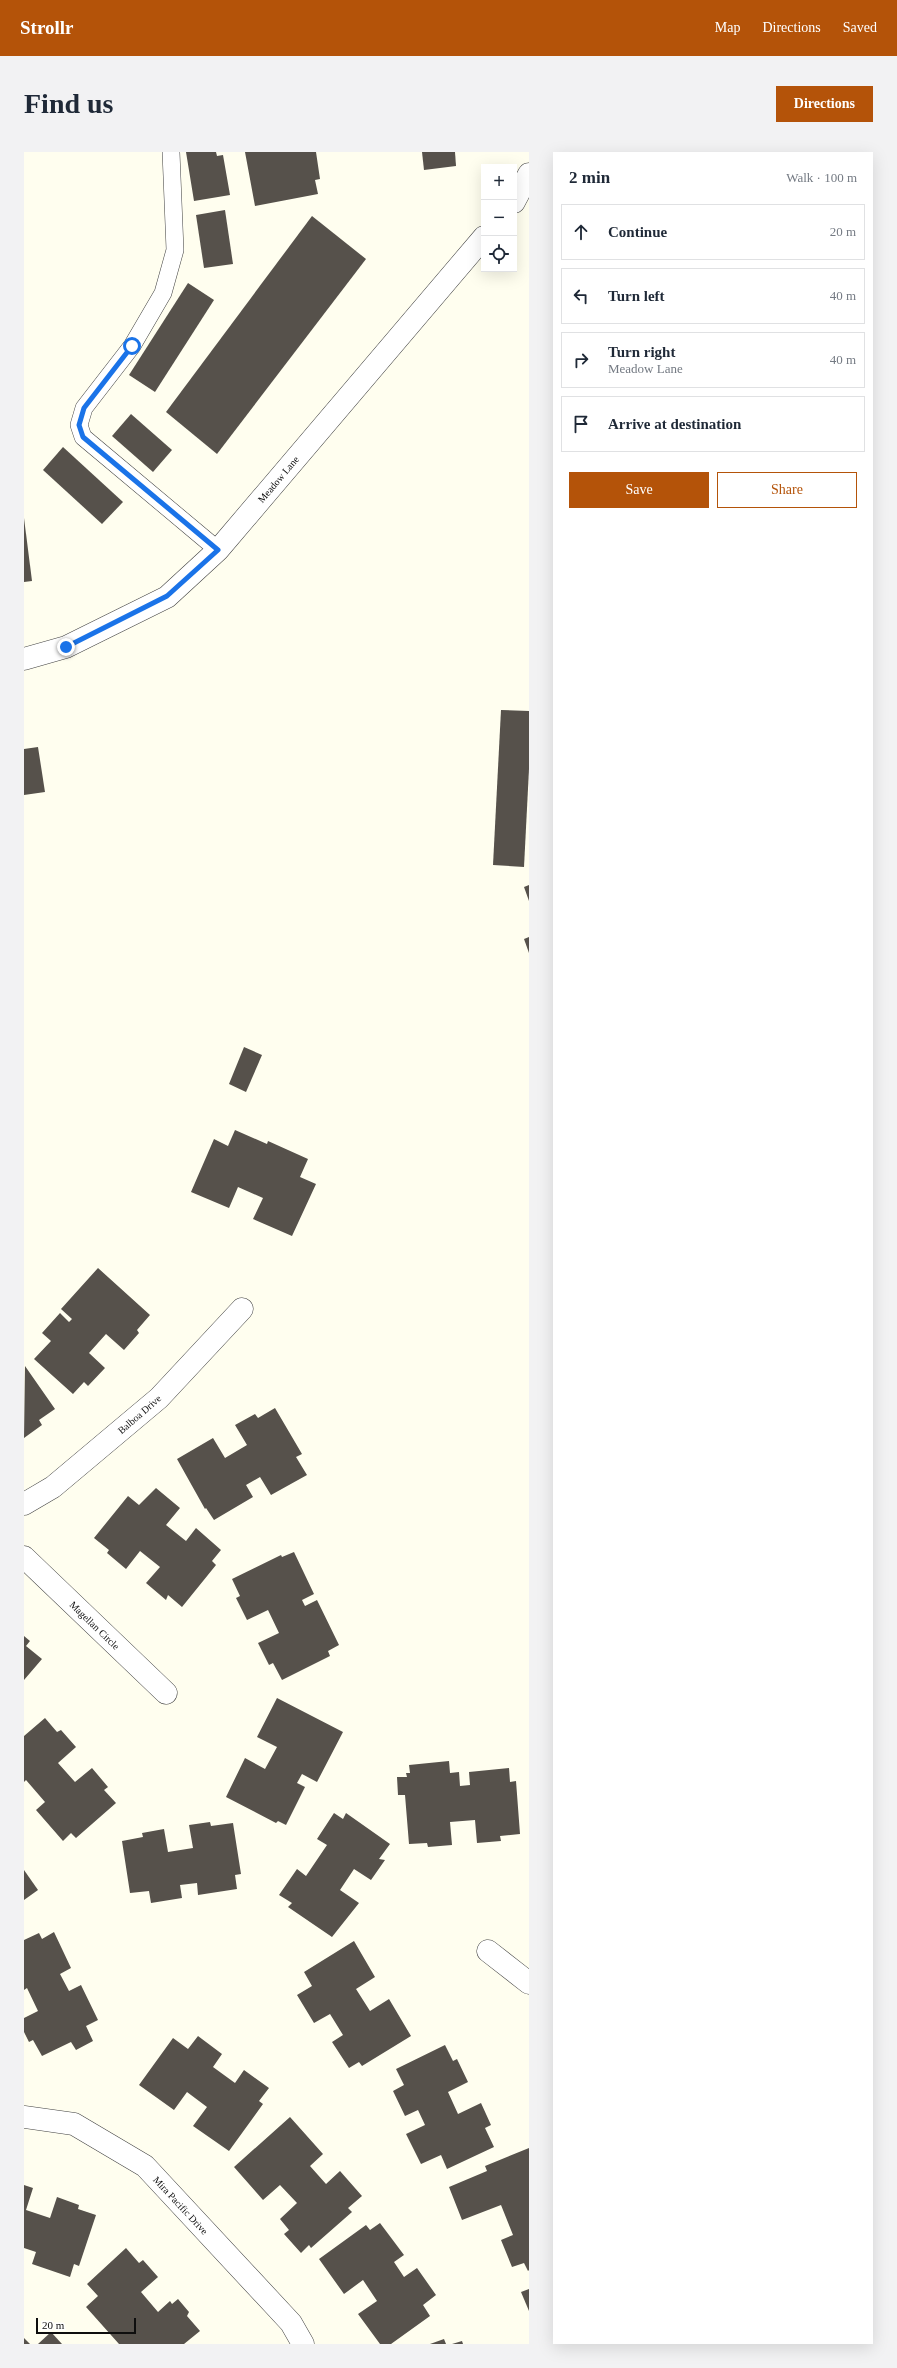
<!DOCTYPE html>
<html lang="en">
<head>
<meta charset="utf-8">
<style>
  body { margin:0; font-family:"Times New Roman",serif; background:#f2f2f3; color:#1f2937 }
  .controls { position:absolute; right:12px; top:12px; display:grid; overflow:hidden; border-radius:0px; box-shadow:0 4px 16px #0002 }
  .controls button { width:36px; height:36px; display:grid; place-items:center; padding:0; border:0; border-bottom:1px solid #e0e1e3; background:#fff; color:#1f2937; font:20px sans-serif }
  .scale { position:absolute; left:12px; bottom:10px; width:100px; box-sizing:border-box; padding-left:4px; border:2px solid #0e0e0e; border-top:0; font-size:11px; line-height:14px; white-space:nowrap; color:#0e0e0e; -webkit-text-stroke:3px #fff; paint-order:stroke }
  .stop { position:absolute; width:12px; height:12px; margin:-9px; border:3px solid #1a73e8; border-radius:50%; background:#fff }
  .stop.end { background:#1a73e8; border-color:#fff; box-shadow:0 1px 4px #0008 }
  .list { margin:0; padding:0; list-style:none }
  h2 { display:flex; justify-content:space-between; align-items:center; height:52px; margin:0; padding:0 16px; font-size:17px }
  h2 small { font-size:13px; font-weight:400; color:#747a83 }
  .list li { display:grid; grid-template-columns:26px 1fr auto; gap:12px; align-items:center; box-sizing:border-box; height:56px; margin:0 8px 8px; padding:0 8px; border:1px solid #e0e1e3; border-radius:0px }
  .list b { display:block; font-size:15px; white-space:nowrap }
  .list p { margin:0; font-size:13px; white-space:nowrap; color:#747a83 }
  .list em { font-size:13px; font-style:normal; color:#747a83 }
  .actions { display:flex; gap:8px; padding:12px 16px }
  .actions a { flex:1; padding:9px 0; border:1px solid #b45309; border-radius:0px; text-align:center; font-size:14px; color:#b45309 }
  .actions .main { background:#b45309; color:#fff }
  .icon { flex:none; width:22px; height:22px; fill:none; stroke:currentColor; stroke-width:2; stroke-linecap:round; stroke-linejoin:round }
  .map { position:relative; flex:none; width:505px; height:2192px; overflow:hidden; border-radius:0px }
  header { display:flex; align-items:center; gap:24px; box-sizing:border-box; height:56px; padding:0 20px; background:#b45309; color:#fff }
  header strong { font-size:19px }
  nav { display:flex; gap:22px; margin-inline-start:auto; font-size:14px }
  .intro { display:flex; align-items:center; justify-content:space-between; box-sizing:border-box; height:96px; padding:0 24px }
  h1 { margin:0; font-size:28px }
  .button { padding:10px 18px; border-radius:0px; background:#b45309; color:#fff; font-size:14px; font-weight:700 }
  main { display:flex; gap:24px; padding:0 24px }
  aside { flex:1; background:#fff; border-radius:0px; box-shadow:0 4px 16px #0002 }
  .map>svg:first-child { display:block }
  .building { fill:#56514b }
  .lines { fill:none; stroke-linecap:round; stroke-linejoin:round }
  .service-casing { stroke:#414141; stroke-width:18 }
  .minor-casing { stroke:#414141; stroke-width:23 }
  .service { stroke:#fff; stroke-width:17 }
  .minor { stroke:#fff; stroke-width:22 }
  .route { stroke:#1a73e8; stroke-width:5 }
  .labels { text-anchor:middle; stroke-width:4; stroke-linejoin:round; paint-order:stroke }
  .street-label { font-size:10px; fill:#0e0e0e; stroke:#fff }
</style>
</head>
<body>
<header>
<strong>Strollr</strong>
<nav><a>Map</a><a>Directions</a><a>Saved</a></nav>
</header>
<div class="intro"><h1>Find us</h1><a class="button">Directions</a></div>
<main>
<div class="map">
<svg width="505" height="2192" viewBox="0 0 505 2192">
  <rect width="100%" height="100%" fill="#fffeef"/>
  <g class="building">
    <path d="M162 0H192L193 4 199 3 206 43 170 49Z"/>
    <path d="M221 0H292L296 27 291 28 294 42 231 54Z"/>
    <path d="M398 0H431L432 14 400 18Z"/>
    <path d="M201 58 209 112 180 116 172 63Z"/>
    <path d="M288 64 342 107 193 302 142 260Z"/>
    <path d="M164 131 190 148 131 240 105 223Z"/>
    <path d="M107 262 148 298 129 320 88 284Z"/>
    <path d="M39 295 99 350 78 372 19 318Z"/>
    <path d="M0 366 8 429 0 430Z"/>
    <path d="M477 558 505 559V617L500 715 469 713Z"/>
    <path d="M14 595 21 640 0 643V597Z"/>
    <path d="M505 733V749L500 735Z"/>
    <path d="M505 785V801L500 787Z"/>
    <path d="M220 895 238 903 222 940 205 932Z"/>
    <path d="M211 978 243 992 244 989 284 1007 276 1025 292 1032 268 1084 229 1067 239 1046 214 1035 205 1056 167 1040 190 987 204 994Z"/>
    <path d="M74 1116 126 1163 113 1178 115 1181 100 1198 82 1182 65 1201 81 1216 64 1234 60 1230 49 1242 10 1207 27 1189 18 1181 36 1161 45 1170 48 1167 37 1157Z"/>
    <path d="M1 1214 31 1257 15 1268 18 1273 0 1286Z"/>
    <path d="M251 1256 278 1302 272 1305 283 1323 247 1343 236 1325 222 1333 229 1345 190 1368 182 1356 181 1357 153 1307 189 1286 201 1306 223 1293 211 1273 231 1262 234 1266Z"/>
    <path d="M132 1336 156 1356 142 1373 162 1389 172 1376 197 1398 188 1409 192 1413 158 1455 144 1443 142 1448 122 1431 136 1415 116 1399 102 1417 83 1401 85 1398 70 1386 104 1344 115 1353Z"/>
    <path d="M270 1400 290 1442 278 1448 281 1454 293 1448 315 1493 304 1499 306 1504 258 1528 249 1511 245 1513 234 1491 255 1481 244 1458 223 1468 212 1446 216 1444 208 1427 257 1403 258 1405Z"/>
    <path d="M0 1484 6 1489 2 1494 18 1507 0 1528Z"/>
    <path d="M253 1546 319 1580 293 1630 278 1622 273 1631 281 1635 262 1673 254 1669 252 1671 202 1645 221 1606 241 1617 253 1595 233 1585Z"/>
    <path d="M21 1566 33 1580 37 1578 52 1595 34 1611 51 1630 68 1616 84 1635 80 1638 92 1651 52 1686 47 1681 39 1689 12 1658 21 1650 2 1628 0 1630V1584Z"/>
    <path d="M425 1609 426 1621 435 1620 436 1634 446 1633 445 1620 485 1616 486 1630 492 1629 496 1682 476 1684 477 1689 453 1691 451 1668 426 1670 428 1693 404 1695 403 1691 385 1692 381 1643H374L373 1625H383L382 1621H386L385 1613Z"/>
    <path d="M310 1661 319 1667 322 1661 366 1692 355 1707 361 1708 347 1728 330 1717 316 1738 335 1751 308 1785 264 1755 268 1751 255 1743 273 1717 282 1724 303 1693 293 1687Z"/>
    <path d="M186 1670 187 1674 209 1671 217 1722 211 1723 213 1737 174 1743 173 1731 156 1733 158 1746 127 1751 125 1739 106 1741 98 1689 119 1685 118 1681 140 1677 144 1700 169 1696 165 1673Z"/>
    <path d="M0 1718 14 1738 0 1748Z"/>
    <path d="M30 1780 47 1816 36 1822 45 1839 57 1833 74 1868 62 1874 69 1889 52 1898 47 1890 18 1904 9 1888 5 1890 0 1880V1866L14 1859 3 1836 0 1838V1788L15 1781 18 1787Z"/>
    <path d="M330 1789 351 1825 332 1837 346 1859 365 1847 387 1884 338 1914 335 1910 325 1916 308 1890 319 1883 306 1862 290 1871 273 1843 288 1834 280 1820Z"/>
    <path d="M174 1884 198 1902 189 1915 211 1931 220 1918 245 1936 235 1949 239 1952 205 1999 169 1974 183 1955 163 1940 150 1958 115 1933 149 1886 164 1897Z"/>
    <path d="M421 1893 429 1909 433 1907 444 1930 424 1940 434 1962 457 1951 467 1973 461 1976 470 1995 423 2017 417 2003 397 2012 382 1982 401 1973 394 1958 381 1964 369 1939 380 1933 372 1917Z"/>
    <path d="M266 1965 299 2002 286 2014 302 2032 316 2019 338 2044 324 2056 328 2060 287 2096 285 2093 277 2101 260 2082 265 2078 256 2067 273 2051 256 2033 239 2048 210 2015Z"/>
    <path d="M505 1996V2118L504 2119 500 2111 488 2115 477 2088 489 2083 477 2053 438 2068 425 2035 463 2019 461 2014Z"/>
    <path d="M0 2033 9 2036 2 2058 26 2066 33 2045 55 2053 54 2057 72 2063 55 2114 50 2112 46 2125 8 2112 12 2100 0 2096Z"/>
    <path d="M356 2071 380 2103 370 2110 380 2125 393 2116 412 2143 399 2153 406 2164 367 2192H356L334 2162 353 2149 339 2128 320 2142 295 2107 342 2073 346 2078Z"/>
    <path d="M102 2096 115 2111 119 2108 134 2125 117 2140 134 2160 146 2149 148 2152 154 2147 165 2160 163 2164 176 2179 160 2192H95L62 2155 74 2144 63 2132Z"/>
    <path d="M505 2137V2159L497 2140Z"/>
    <path d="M27 2180 38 2192H14Z"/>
    <path d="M0 2186 6 2192H0Z"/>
    <path d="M420 2187 422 2192H406Z"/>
    <path d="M438 2189 439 2192H428Z"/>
  </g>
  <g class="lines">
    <defs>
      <path id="service" d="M147 0 151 98 139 141 108 194 60 256 55 273 59 285 194 398"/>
      <g id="minor">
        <path d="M490 50 505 22"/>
        <path d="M0 507 42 495 143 445 194 398 460 85"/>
        <path d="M0 1352 29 1335 135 1246 218 1157"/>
        <path d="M0 1405 142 1541"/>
        <path d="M464 1799 505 1831"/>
        <path d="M0 1965 50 1972 121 2014 267 2171 279 2192"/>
      </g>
    </defs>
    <use href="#service" class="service-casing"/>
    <use href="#minor" class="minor-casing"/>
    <use href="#service" class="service"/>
    <use href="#minor" class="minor"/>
  </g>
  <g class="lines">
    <path class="route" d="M42 495 143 444 194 398 59 285 55 273 60 256 108 194"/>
  </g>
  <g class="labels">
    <g class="street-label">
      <text transform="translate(254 327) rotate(-50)" y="4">Meadow Lane</text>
      <text transform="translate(115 1262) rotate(-41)" y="4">Balboa Drive</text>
      <text transform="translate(71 1473) rotate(44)" y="4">Magellan Circle</text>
      <text transform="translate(157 2053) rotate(47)" y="4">Mira Pacific Drive</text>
    </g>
  </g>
</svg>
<div class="controls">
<button>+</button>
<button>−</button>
<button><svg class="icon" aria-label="locate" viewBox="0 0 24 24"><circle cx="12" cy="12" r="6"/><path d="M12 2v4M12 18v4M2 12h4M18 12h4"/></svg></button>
</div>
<div class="scale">20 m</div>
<div class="stop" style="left:108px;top:194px"></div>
<div class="stop end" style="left:42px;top:495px"></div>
</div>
<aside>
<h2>2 min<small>Walk · 100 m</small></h2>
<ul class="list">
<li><svg class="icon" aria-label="ahead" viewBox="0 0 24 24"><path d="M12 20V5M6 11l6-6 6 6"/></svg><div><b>Continue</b></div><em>20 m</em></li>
<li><svg class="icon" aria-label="left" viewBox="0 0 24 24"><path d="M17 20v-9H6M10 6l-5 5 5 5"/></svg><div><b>Turn left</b></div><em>40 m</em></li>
<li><svg class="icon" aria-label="right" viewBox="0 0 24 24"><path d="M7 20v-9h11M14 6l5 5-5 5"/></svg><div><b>Turn right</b><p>Meadow Lane</p></div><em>40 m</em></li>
<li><svg class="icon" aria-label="arrive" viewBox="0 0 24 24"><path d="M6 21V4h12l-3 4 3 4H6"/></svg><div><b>Arrive at destination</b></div></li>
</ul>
<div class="actions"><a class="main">Save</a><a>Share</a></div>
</aside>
</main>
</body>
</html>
